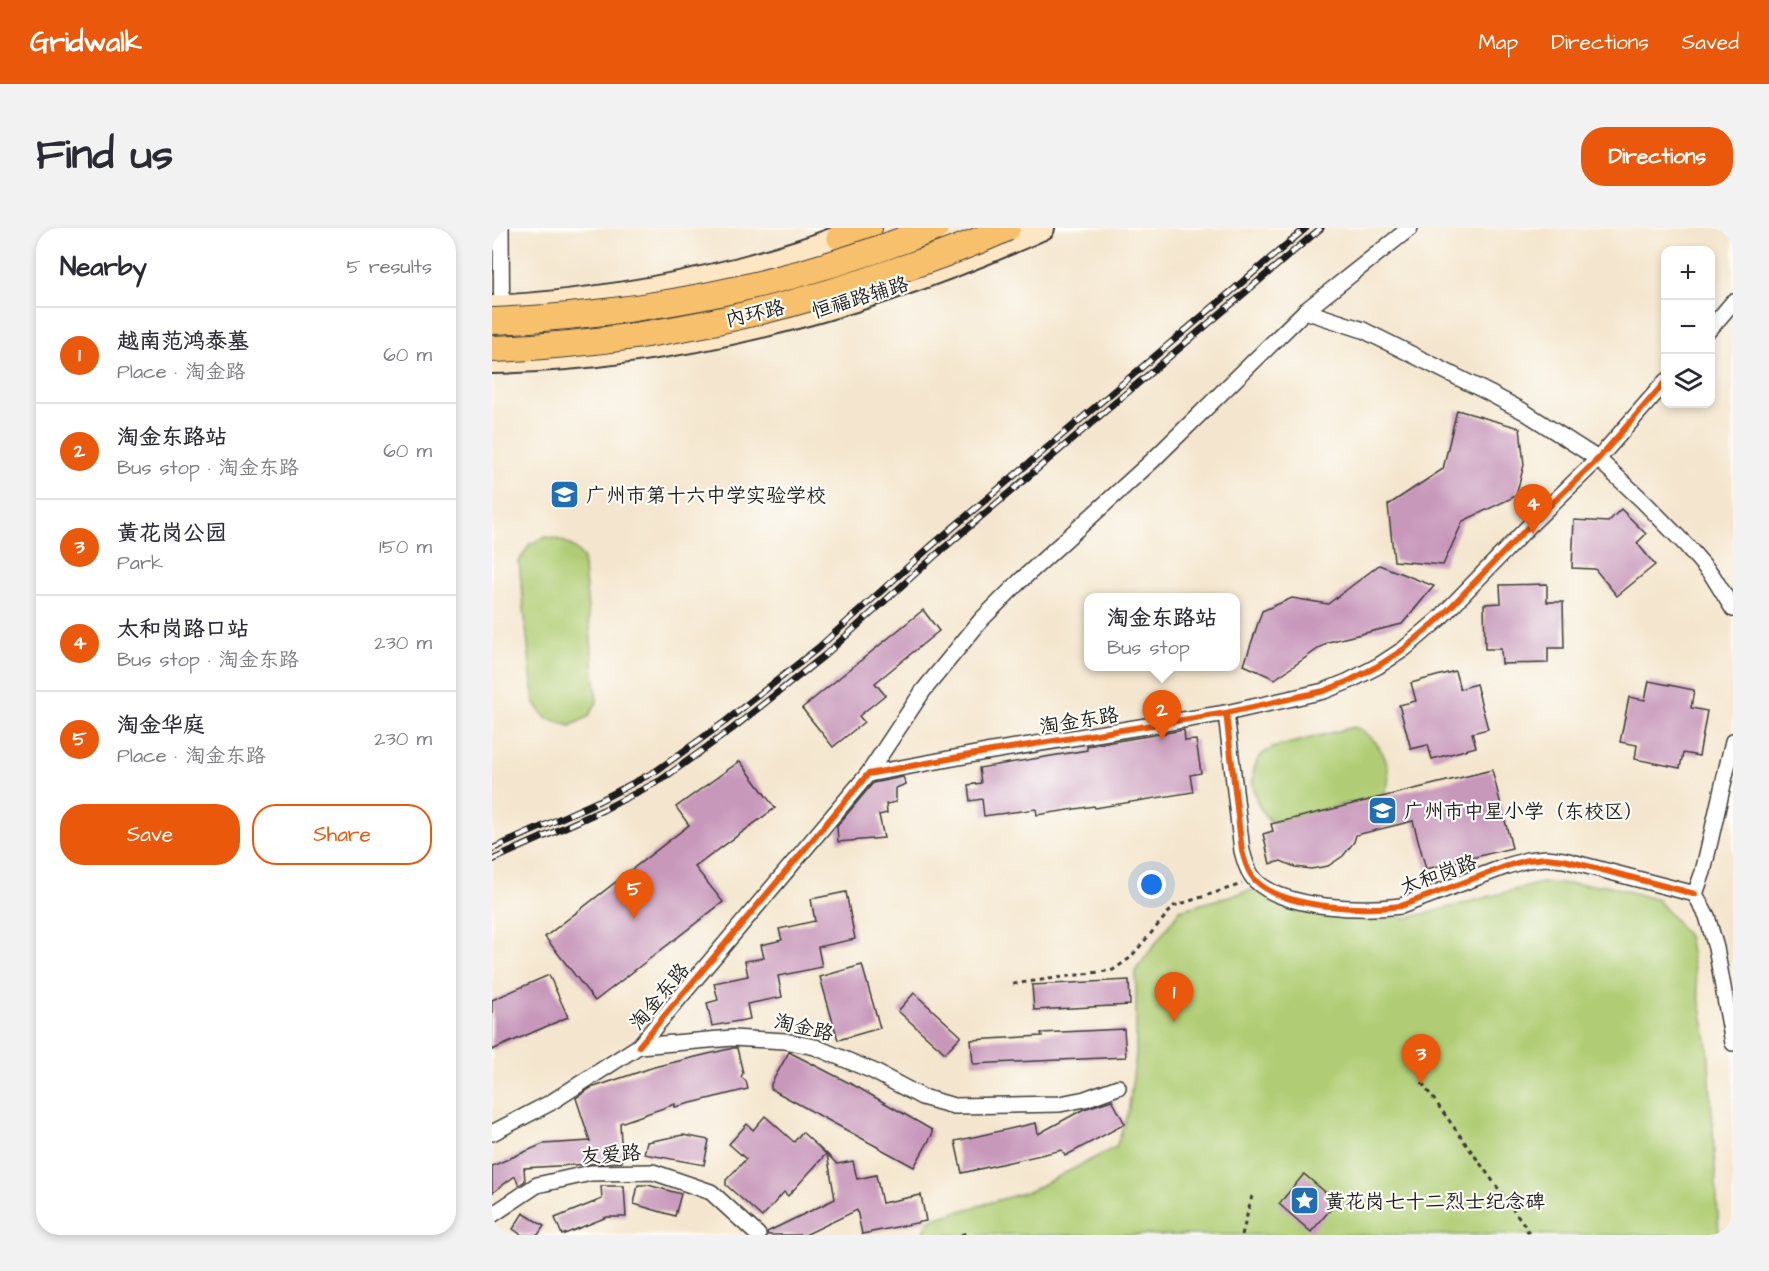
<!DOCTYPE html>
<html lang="en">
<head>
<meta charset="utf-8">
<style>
  body { margin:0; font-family:"Architects Daughter","LXGW WenKai TC",sans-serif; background:#f2f2f3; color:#2b2b33 }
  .controls { position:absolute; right:18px; top:18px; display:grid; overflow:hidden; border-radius:12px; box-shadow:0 3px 9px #0003 }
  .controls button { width:54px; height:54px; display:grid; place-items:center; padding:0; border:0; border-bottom:2px solid #e1e1e2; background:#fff; color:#2b2b33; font:30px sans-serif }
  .you { position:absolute; left:660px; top:657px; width:21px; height:21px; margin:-15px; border:4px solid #fff; border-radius:50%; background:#1a73e8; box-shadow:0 0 0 9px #1a73e833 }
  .badge { display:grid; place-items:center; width:39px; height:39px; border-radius:50%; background:#ea580c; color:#fff; font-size:20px; font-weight:700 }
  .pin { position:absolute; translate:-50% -50px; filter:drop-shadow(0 2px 3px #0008) }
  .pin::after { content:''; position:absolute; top:32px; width:21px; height:18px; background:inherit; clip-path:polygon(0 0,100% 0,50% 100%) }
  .popup { position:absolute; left:592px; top:365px; width:156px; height:78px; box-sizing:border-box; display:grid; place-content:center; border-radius:12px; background:#fff; filter:drop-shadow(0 2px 4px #0005); font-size:20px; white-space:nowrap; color:#7c7c81 }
  .popup b { font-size:22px; color:#2b2b33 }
  .popup::after { content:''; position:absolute; left:50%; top:100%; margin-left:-12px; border:12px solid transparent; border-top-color:#fff }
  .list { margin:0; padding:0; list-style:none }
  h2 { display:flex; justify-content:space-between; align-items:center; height:78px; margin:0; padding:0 24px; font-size:26px }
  h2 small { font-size:20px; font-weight:400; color:#7c7c81 }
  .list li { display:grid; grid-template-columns:39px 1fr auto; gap:18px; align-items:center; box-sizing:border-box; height:96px; padding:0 24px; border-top:2px solid #e1e1e2 }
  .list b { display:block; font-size:22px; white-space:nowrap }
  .list p { margin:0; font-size:20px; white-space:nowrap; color:#7c7c81 }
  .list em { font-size:20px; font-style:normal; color:#7c7c81 }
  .actions { display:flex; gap:12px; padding:18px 24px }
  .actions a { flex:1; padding:14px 0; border:2px solid #ea580c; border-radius:24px; text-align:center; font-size:21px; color:#ea580c }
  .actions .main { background:#ea580c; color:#fff }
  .icon { flex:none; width:33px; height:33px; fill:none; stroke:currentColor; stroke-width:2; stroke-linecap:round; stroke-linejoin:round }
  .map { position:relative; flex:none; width:1241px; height:1007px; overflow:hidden; border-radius:24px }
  header { display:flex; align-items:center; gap:36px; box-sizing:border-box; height:84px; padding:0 30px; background:#ea580c; color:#fff }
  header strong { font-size:28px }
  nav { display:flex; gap:33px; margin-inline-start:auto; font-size:21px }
  .intro { display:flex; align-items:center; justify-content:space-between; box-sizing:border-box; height:144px; padding:0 36px }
  h1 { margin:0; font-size:42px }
  .button { padding:15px 27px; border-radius:24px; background:#ea580c; color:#fff; font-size:21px; font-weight:700 }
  main { display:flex; gap:36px; padding:0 36px }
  aside { flex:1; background:#fff; border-radius:24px; box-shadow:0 3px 9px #0003 }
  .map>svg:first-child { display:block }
  .green { fill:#b0cd74; stroke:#667448; stroke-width:1.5 }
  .building { fill:#c898bb }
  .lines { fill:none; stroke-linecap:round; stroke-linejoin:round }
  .minor-casing { stroke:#3c3a37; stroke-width:18 }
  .secondary-casing { stroke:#3c3a37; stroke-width:26 }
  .trunk-casing { stroke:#3c3a37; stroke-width:28 }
  .path { stroke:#3c3a37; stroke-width:3; stroke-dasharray:4.5 4.5; stroke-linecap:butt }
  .minor { stroke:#fff; stroke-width:15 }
  .secondary { stroke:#fce6c4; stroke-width:22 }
  .trunk { stroke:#f7c06c; stroke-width:26 }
  .rail-casing { stroke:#1c1c1c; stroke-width:7 }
  .rail { stroke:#fdfcf7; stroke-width:4.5; stroke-dasharray:14; stroke-linecap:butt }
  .trunk-bridge-casing { stroke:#3c3a37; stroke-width:28; stroke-linecap:butt }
  .trunk-bridge { stroke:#f7c06c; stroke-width:26 }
  .cycleway-casing { stroke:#fdfcf7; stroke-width:10 }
  .cycleway { stroke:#e8590c; stroke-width:6 }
  .labels { text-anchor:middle; stroke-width:4.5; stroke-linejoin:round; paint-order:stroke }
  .street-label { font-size:20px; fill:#1c1c1c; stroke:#fdfcf7 }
  .poi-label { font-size:20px; fill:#1c1c1c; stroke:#fdfcf7; text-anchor:start }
</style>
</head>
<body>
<header>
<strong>Gridwalk</strong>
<nav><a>Map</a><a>Directions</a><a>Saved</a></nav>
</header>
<div class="intro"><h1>Find us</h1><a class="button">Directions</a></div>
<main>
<aside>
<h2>Nearby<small>5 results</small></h2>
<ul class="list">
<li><span class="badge">1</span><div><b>越南范鸿泰墓</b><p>Place · 淘金路</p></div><em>60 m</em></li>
<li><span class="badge">2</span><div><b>淘金东路站</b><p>Bus stop · 淘金东路</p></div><em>60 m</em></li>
<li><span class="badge">3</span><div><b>黄花岗公园</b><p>Park</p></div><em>150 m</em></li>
<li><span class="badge">4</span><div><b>太和岗路口站</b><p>Bus stop · 淘金东路</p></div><em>230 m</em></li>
<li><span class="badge">5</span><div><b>淘金华庭</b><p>Place · 淘金东路</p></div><em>230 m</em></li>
</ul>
<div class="actions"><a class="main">Save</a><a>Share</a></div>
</aside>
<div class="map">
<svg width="1241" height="1007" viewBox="0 0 1241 1007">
  <rect width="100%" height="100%" fill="#fdfcf7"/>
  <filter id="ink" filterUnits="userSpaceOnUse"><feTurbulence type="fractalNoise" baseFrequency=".0167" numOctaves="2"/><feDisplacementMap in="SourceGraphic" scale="12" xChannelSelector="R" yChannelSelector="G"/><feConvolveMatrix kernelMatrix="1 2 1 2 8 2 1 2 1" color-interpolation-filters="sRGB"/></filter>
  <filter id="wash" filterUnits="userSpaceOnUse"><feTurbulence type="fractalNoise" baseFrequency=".008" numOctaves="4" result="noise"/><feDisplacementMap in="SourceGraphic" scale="24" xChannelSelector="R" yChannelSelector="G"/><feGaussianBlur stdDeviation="1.35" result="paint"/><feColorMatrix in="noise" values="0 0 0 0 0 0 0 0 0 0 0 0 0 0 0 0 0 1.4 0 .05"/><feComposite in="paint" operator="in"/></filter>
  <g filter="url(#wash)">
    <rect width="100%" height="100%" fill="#f4e6ce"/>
    <g class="green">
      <path d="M54 309C71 311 80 316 91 330L105 474 96 489 78 498 54 490 42 474 27 334 38 316Z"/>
      <path d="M862 499C886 506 906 543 892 566L786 593H778C763 579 754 547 768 529 770 525 776 523 780 520Z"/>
      <path d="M1049 655 1114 657 1166 672 1196 708 1216 818 1227 1007H431L437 992 538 963 624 919 636 886 644 826V742L688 682 760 662 825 682 916 690Z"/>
    </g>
    <g id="blocks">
      <g class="building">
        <path d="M965 182 1028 200 1032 237 1024 268 971 293 951 337 902 333 896 277 951 241Z"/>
        <path d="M1129 281 1154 306 1145 315 1163 337 1125 368 1103 341 1080 340 1082 292 1116 294Z"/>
        <path d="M887 337 942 358 910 396 836 414 783 451 752 437 770 383 800 370 836 376Z"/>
        <path d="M1055 356V374H1071L1072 420H1056V435L1010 436 1009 421H993L992 376 1009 375 1008 357Z"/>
        <path d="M431 382 447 403 383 455 393 467 367 488 372 494 341 519 310 480Z"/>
        <path d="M963 443 968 461 984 456 996 501 980 505 984 519 940 531 936 517 919 521 907 477 924 473 919 455Z"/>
        <path d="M1157 453 1202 462 1199 480 1215 483 1207 528 1191 525 1188 540 1143 531 1145 517 1128 514 1137 469 1153 472Z"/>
        <path d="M692 502 693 513 704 512 709 545 698 547 701 564 603 580 602 578 545 587 544 581 492 588 490 571 478 573 476 557 489 555 487 540 595 522V518Z"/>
        <path d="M248 533 283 580 203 639 231 674 103 773 53 709 197 597 184 579Z"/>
        <path d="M1000 542 1020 620 934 641 921 593 864 607 862 614 851 628 836 638 819 641 803 639 789 633 778 636 771 606 781 603 779 596Z"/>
        <path d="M411 549 414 556 404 560V574L394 576 395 585 387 587 392 610 346 614 345 598 381 555Z"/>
        <path d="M354 664 363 711 326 719 330 739 286 748 290 769 255 776 258 791 220 798 215 775 226 772 222 755 256 748 253 733 272 730 269 717 290 712 287 701 323 693 319 671Z"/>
        <path d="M370 737 388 800 346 812 328 749Z"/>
        <path d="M57 747 76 789 0 822V772Z"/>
        <path d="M637 752 638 777 542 782 540 757Z"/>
        <path d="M422 765 469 808 453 825 406 783Z"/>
        <path d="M632 801 634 829 481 836 479 812 550 808 549 805Z"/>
        <path d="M241 820H245L251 845 249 849 254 853 256 861 183 879V876L128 895 130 934 32 940 33 953 27 957 23 948 0 965V938L51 916 98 913 84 870 99 860 162 839Z"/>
        <path d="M297 824 365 859 440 902V907L422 939 279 861V856Z"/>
        <path d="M620 872 633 896 573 928 570 922 470 945 463 913 544 895 546 906 592 881Z"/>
        <path d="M273 888 302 914 310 904 334 926 296 968 292 964 270 989 234 957V952L254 931 237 916 255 896 261 902Z"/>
        <path d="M191 907 217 912 212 937 152 926 155 914Z"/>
        <path d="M335 926 345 936 361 933 365 951 384 947 390 975 429 967 434 993 370 1006 365 982 313 1007H276L275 1004 343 971Z"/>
        <path d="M812 946 845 974 819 1004 787 976Z"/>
        <path d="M146 957H156L189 966 183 988 142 976Z"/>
        <path d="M109 958H132L134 989H115L70 1007 63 990 110 971Z"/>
        <path d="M31 985 52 998 46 1007H30L21 1001Z"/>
      </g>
    </g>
  </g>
  <g filter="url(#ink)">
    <use href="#blocks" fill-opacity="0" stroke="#3c3a37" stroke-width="1.5"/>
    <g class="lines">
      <defs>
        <g id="minor">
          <path d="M9 0 10 128"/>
          <path d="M813 83 918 0"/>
          <path d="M1218 101 1241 74"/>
          <path d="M734 485 750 623C753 634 756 645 764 653 793 681 871 683 909 678L1015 638 1035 632 1054 630 1072 632 1203 666"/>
          <path d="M1241 513 1211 644 1203 666 1215 688 1224 720 1241 815"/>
          <path d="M376 546 494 524 734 485 832 463 857 453 886 438 912 421 947 391 1037 298 1106 231 1174 153"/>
          <path d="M147 818 376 546 431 463 490 391 527 354 660 233 813 83 871 102 997 165 1031 183 1106 231 1151 273 1194 317 1220 347 1241 381"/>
          <path d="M0 905 58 875 147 818 240 810 293 813 323 819 381 843 430 869 462 878 568 876 593 871 626 859"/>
          <path d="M0 987 45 957 99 945 161 944 219 964 266 1007"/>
        </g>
        <g id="secondary">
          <path d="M0 79C84 75 166 62 247 41 286 30 327 19 363 2"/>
          <path d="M0 134C190 130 378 78 551 0"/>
        </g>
        <path id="trunk" d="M348 9 377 0"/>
      </defs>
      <use href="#minor" class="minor-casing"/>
      <use href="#secondary" class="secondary-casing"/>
      <use href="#trunk" class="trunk-casing"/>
      <g class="path">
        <path d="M521 756 621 742 638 730 682 678 750 656"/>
        <path d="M930 855 1034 999 1037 1007"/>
        <path d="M469 1007 477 1004"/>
        <path d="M750 1007 761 964"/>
      </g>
      <use href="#minor" class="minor"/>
      <use href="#secondary" class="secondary"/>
      <use href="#trunk" class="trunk"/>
      <defs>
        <g id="rail">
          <path d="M0 621 107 573 164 543 234 493 326 420 438 319 814 0"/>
          <path d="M0 632 111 582 169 552 240 501 333 427 445 326 829 0"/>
        </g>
      </defs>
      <use href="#rail" class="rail-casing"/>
      <use href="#rail" class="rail"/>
      <defs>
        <g id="trunk-bridge">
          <path d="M0 93C152 87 302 56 443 0"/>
          <path d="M0 121C140 116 277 88 409 41 445 29 481 16 515 0"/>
        </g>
      </defs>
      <use href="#trunk-bridge" class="trunk-bridge-casing"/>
      <use href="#trunk-bridge" class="trunk-bridge"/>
      <defs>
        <g id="cycleway">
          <path d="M734 485 750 623C753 634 756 645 764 653 793 681 871 683 909 678L1015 638 1035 632 1054 630 1072 632 1203 666"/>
          <path d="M147 818 376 546 494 524 734 485 832 463 857 453 886 438 912 421 947 391 1037 298 1106 231 1174 153"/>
        </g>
      </defs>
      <use href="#cycleway" class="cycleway-casing"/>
      <use href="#cycleway" class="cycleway"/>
    </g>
  </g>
  <defs>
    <symbol id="school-square" viewBox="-11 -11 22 22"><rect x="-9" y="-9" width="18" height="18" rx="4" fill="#1f6fb2" stroke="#fdfcf7"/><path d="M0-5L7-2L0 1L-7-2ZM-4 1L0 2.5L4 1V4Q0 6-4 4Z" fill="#fff"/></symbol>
    <symbol id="sight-square" viewBox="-11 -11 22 22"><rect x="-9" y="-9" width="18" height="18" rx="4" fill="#1f6fb2" stroke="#fdfcf7"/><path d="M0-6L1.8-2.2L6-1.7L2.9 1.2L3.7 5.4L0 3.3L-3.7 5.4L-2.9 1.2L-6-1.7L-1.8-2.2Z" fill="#fff"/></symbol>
  </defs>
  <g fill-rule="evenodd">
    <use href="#school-square" x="56" y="250" width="33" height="33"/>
    <use href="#school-square" x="874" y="566" width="33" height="33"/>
    <use href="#sight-square" x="796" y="956" width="33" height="33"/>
  </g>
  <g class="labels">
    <g class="street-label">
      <text transform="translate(368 69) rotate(-17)" y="7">恒福路辅路</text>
      <text transform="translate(263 85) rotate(-13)" y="7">内环路</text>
      <text transform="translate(587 492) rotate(-9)" y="7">淘金东路</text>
      <text transform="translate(946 646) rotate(-20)" y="7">太和岗路</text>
      <text transform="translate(167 768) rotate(-50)" y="7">淘金东路</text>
      <text transform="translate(312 799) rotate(13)" y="7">淘金路</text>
      <text transform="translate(119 926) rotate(-4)" y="7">友爱路</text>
    </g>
    <g class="poi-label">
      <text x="94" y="274">广州市第十六中学实验学校</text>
      <text x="912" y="590">广州市中星小学（东校区）</text>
      <text x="833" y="980">黄花岗七十二烈士纪念碑</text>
    </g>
  </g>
</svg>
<div class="controls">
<button>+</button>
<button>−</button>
<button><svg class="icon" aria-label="layers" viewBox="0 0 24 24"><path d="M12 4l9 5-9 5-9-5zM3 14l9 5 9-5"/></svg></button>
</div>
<div class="you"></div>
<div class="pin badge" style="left:682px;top:794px">1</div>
<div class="pin badge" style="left:670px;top:512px">2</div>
<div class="popup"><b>淘金东路站</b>Bus stop</div>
<div class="pin badge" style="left:929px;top:856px">3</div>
<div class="pin badge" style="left:1041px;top:306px">4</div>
<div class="pin badge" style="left:142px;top:691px">5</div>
</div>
</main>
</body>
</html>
